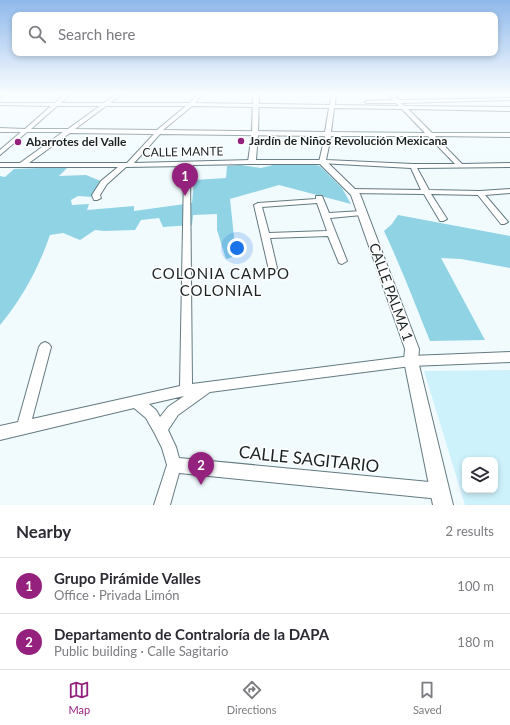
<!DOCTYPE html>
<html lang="en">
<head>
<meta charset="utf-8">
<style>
  body { margin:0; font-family:Lato,sans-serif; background:#f2f2f3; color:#2b2b33 }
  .controls { position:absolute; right:12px; bottom:12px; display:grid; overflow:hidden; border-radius:8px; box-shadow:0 2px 6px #0003 }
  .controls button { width:36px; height:36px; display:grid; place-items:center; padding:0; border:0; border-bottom:1px solid #e1e1e2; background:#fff; color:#2b2b33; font:20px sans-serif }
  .you { position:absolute; left:237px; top:248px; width:14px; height:14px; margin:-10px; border:3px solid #fff; border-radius:50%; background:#1a73e8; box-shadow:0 0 0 6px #1a73e833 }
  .badge { display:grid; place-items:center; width:26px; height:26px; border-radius:50%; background:#95217e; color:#fff; font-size:13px; font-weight:700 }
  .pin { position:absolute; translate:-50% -33px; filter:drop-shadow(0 1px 2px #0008) }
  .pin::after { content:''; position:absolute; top:21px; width:14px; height:12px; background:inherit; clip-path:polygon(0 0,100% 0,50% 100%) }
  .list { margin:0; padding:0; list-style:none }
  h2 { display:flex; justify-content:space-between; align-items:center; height:52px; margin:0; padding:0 16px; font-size:17px }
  h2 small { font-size:13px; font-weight:400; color:#7c7c81 }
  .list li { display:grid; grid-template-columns:26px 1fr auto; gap:12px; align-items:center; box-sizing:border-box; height:56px; padding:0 16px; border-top:1px solid #e1e1e2 }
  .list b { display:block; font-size:15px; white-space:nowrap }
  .list p { margin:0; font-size:13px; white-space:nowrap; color:#7c7c81 }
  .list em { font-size:13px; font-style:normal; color:#7c7c81 }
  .icon { flex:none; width:22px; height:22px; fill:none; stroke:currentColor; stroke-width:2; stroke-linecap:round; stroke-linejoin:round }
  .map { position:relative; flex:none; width:510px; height:505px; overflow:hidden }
  .search { position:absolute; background:#fff; box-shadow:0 2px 6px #0003; left:12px; right:12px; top:12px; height:44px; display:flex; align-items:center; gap:10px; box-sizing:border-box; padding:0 14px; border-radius:8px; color:#7c7c81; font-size:15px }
  .sheet { height:164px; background:#fff }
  nav { display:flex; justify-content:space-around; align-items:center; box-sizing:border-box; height:56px; border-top:1px solid #e1e1e2; background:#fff; font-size:11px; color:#7c7c81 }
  nav a { display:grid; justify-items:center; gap:2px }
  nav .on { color:#95217e }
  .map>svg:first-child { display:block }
  .green { fill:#cef2fc; fill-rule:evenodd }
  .forest { fill:#90d3e4 }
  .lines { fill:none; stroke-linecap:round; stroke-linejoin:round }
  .minor-casing { stroke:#647a80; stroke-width:2 }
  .tertiary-casing { stroke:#647a80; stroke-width:2 }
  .minor { fill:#fff; fill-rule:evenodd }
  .tertiary { fill:#fff; fill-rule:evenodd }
  .poi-dot { fill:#95217e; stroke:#fff; stroke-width:1.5 }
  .labels { text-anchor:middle; stroke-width:3; stroke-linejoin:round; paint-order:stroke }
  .far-poi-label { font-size:12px; font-weight:bold; fill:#1a2325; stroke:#fff; text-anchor:start }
  .far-street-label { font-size:12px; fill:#1a2325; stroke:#fff }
  .street-label { font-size:14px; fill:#1a2325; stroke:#fff }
  .neighbourhood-label { font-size:15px; letter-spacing:1px; fill:#1a2325; stroke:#fff }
  .near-street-label { font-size:17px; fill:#1a2325; stroke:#fff }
</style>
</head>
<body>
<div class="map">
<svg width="510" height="505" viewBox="0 0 510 505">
  <rect width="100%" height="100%" fill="#f1fbfe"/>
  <path class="green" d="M510 370V505H465L424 371ZM465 460H495V490H465Z"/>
  <g class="forest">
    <path d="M311 164 320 166 342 188 351 204 279 185 230 199 236 256 226 259 217 230V214L193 215 192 225 163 227 159 218 141 220 135 230 104 231 95 230 80 240 63 233 50 235C39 267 22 299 0 325V176L5 177 14 169 68 167 59 176 86 175 103 182 93 197 78 196 71 200 72 205 89 204 87 210 134 206V211L192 203 194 180 226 178 227 166 240 165 261 168 273 165Z"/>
    <path d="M398 215 510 236V268L461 259 441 258 485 340 430 341C415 304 401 267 384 231L392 224Z"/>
  </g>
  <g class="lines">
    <defs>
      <g id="minor">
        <path d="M7 93 0 97 1 93Z"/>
        <path d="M66 93H71L61 103H104L117 93H123L110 103H190L198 93H203L195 103 330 105 332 93H336L335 105 399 106 396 103H367L365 102 367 101 393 100 387 93H392L399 100 510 98V100L401 103 404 106 510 107V111L408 109 432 133H510V137L435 136 462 164 510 163V167L417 168 429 190 480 191 510 189V193L485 195 508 222 504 224H501L478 195 431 194 447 219 443 221H440L424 194 349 193V189H352L421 190 411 168 320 163 319 162 325 136 160 134 134 163 252 160 255 162 252 164 193 165 190 173 192 384 411 356 510 352V362L411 366 210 392 178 415 168 430 176 447 179 458 440 483 446 485 448 491 446 497 440 499 179 473 170 505H154L167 465 162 448 155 434 146 418 134 408 0 440V426L18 422 39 347 41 344 45 342 49 344 51 347 32 419 180 386 184 173 186 166 126 167 107 184 100 195 101 198 97 200H94L92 195 101 181 118 167H0V163H20L63 132H27L0 155V150L21 132H0V128L25 129 51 106 0 105V103H55ZM57 106H100L68 129H31ZM106 106H186L157 130 75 129ZM192 106 329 108 325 132 163 130ZM334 108 402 109 425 133 331 132ZM70 133 154 134 127 163H29ZM331 136H428L455 164H413L326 160ZM184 396 168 407 160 417 156 410 149 404Z"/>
        <path d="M316 196H322L329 213 362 211 366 213 362 215 330 218 347 261 342 264 339 263 328 236 270 238 277 268 275 270H269L254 205 258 203 316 199ZM317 203 327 231 269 233 262 207Z"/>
      </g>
      <path id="tertiary" d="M253 93H259L258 133 256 160H325L360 194 419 349 418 361 453 505H433L404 361 405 349 351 195 320 164H249L248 162 252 133Z"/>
    </defs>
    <use href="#minor" class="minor-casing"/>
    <use href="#tertiary" class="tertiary-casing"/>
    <use href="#minor" class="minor"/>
    <use href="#tertiary" class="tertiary"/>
  </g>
  <linearGradient id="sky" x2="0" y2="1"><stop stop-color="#8fb9eb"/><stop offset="0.57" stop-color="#f9fdff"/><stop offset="1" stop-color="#f9fdff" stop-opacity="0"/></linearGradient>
  <rect width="510" height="164" fill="url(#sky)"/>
  <g class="poi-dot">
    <circle cx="241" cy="141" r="4"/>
    <circle cx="18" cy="142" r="4"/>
  </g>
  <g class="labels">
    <g class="far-poi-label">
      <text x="249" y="145">Jardín de Niños Revolución Mexicana</text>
      <text x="26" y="146">Abarrotes del Valle</text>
    </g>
    <g class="far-street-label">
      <text transform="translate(183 152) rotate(-1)" y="4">CALLE MANTE</text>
    </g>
    <g class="street-label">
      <text transform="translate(391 292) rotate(70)" y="5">CALLE PALMA 1</text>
    </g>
    <g class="neighbourhood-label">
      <text x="221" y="279">COLONIA CAMPO<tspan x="221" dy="17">COLONIAL</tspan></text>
    </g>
    <g class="near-street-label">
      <text transform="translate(309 459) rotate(6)" y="6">CALLE SAGITARIO</text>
    </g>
  </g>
</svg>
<div class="controls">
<button><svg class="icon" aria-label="layers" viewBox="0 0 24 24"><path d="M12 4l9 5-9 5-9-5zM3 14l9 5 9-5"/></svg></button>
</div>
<div class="you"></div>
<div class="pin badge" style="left:185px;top:196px">1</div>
<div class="pin badge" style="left:201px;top:485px">2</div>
<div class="search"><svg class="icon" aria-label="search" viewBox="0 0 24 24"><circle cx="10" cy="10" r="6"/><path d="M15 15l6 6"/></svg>Search here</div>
</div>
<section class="sheet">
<h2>Nearby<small>2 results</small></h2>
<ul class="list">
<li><span class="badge">1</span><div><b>Grupo Pirámide Valles</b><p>Office · Privada Limón</p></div><em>100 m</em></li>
<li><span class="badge">2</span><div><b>Departamento de Contraloría de la DAPA</b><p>Public building · Calle Sagitario</p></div><em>180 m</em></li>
</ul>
</section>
<nav>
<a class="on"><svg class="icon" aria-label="map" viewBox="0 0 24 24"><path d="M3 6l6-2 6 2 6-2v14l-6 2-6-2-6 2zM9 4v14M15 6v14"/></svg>Map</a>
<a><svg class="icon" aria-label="directions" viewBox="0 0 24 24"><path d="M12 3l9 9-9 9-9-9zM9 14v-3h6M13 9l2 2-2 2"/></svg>Directions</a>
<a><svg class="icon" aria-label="saved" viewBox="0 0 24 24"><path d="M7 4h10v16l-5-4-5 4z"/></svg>Saved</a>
</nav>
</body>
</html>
